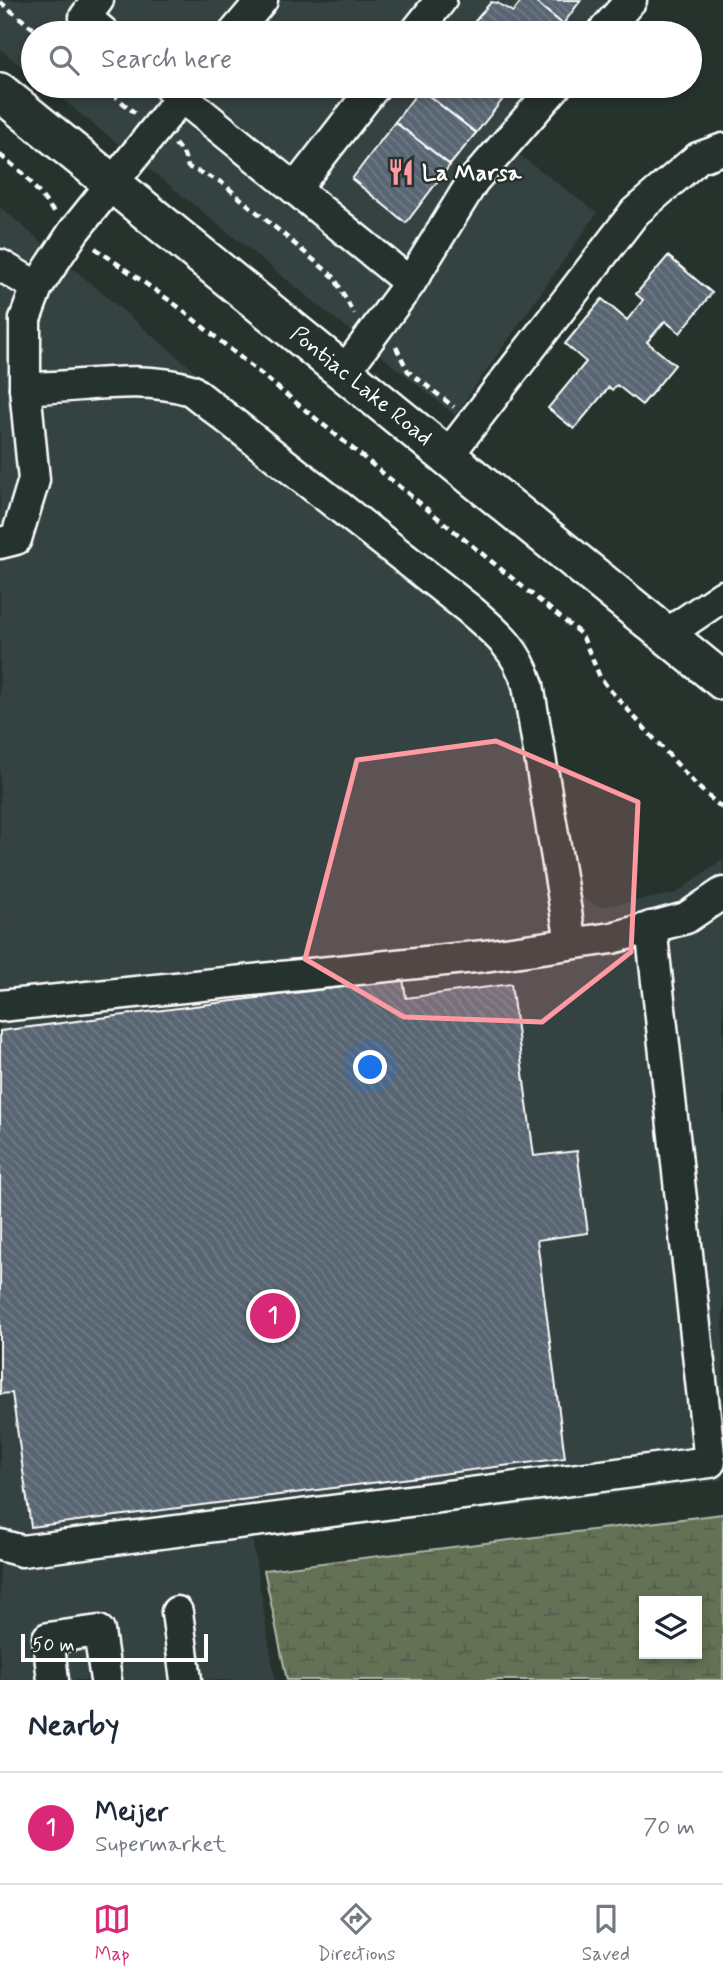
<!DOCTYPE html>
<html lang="en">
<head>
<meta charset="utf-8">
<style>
  body { margin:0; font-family:Mynerve,sans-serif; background:#f2f2f3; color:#1f2937 }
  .controls { position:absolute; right:21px; bottom:21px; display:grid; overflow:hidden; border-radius:0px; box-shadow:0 4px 10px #0003 }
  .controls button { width:63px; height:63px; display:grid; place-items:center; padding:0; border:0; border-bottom:2px solid #e0e1e3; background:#fff; color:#1f2937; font:35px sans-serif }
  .scale { position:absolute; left:21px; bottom:18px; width:187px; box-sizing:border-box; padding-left:7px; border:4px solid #fff; border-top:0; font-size:19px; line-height:24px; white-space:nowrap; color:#fff; -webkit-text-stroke:5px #26332d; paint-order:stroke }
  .you { position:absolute; left:371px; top:1068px; width:24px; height:24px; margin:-18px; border:5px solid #fff; border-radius:50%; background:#1a73e8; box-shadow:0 0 0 10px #1a73e833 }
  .badge { display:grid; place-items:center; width:46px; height:46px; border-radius:50%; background:#db2777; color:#fff; font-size:23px; font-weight:700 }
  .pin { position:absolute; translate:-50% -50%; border:4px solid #fff; box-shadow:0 2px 7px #0006 }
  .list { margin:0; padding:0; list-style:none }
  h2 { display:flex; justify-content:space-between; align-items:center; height:91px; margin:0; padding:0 28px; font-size:30px }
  h2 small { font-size:23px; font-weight:400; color:#747a83 }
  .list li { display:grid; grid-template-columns:46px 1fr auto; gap:21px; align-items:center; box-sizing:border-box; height:112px; padding:0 28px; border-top:2px solid #e0e1e3 }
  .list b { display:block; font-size:26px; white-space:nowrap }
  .list p { margin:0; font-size:23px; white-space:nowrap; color:#747a83 }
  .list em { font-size:23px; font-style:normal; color:#747a83 }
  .icon { flex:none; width:38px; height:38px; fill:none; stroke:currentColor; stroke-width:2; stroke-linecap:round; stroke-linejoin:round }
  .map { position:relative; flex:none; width:723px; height:1680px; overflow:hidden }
  .search { position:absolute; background:#fff; box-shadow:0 4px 10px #0003; left:21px; right:21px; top:21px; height:77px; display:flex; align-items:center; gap:18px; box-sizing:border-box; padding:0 24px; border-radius:38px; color:#747a83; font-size:26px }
  .sheet { height:203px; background:#fff }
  nav { display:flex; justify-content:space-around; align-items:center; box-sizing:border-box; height:98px; border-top:2px solid #e0e1e3; background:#fff; font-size:19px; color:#747a83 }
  nav a { display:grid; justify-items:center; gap:4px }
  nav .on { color:#db2777 }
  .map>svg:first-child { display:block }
  .built { fill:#354242 }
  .wetland { fill:url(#wetland-marsh); stroke:#b2b8aa; stroke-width:2; fill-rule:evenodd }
  .building { fill:url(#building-back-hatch); stroke:#fff; stroke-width:2 }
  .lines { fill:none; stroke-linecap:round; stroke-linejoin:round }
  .minor-casing { stroke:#fff; stroke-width:35 }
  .major-casing { stroke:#fff; stroke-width:42 }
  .path { stroke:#fff; stroke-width:4.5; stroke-dasharray:7 5; stroke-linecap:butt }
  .minor { stroke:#26332d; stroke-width:30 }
  .major { stroke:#26332d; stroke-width:37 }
  .marked { fill:#ff9aa2; fill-opacity:0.2; stroke:#ff9aa2; stroke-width:5; stroke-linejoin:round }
  .labels { text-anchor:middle; stroke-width:5; stroke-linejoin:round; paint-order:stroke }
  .poi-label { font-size:23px; font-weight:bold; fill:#fff; stroke:#26332d; text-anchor:start }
  .street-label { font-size:23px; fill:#fff; stroke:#26332d }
</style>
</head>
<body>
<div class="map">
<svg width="723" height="1680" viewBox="0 0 723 1680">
  <defs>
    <pattern id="wetland-marsh" width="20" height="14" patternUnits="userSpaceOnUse" patternTransform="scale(1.75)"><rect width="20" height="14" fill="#647254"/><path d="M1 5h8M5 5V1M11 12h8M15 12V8" fill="none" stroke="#565b4f"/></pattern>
    <pattern id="building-back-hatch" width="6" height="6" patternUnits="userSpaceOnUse" patternTransform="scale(1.75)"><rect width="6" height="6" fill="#586572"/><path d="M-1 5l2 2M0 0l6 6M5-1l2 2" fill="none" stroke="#717c87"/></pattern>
  </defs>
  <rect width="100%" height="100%" fill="#26332d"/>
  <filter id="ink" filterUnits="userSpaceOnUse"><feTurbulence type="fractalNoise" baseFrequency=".0143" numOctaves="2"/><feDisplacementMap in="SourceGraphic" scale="14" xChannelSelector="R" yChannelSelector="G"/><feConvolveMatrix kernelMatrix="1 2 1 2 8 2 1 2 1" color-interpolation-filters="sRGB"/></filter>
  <g filter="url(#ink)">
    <g class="built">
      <path d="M0 0H638L612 33H33V76L0 49Z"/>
      <path d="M46 86H570L517 153 597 213 455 415Z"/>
      <path d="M0 207 223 395 529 640 581 898 600 907 675 894 723 859V1480L252 1539 275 1680H0Z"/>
    </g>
    <path class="wetland" d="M723 1514V1680H287L264 1570ZM644 1601H697V1654H644Z"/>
    <g class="building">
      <path d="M522 0H533L563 24 556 33H465L491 2 497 3 513 12Z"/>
      <path d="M533 0H581L563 24Z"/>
      <path d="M423 86H497L507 94 476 133 420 89Z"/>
      <path d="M420 89 476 133 450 165 395 122Z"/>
      <path d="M395 122 450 165 406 223 352 179Z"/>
      <path d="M668 256 712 293 680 333 665 321 647 342 675 365 642 405 617 385 612 390 609 387 574 429 548 408 586 362 565 344 602 299 627 320 643 300 636 294Z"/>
      <path d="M403 979 406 998 511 984 534 1156 577 1151 588 1233 537 1240 565 1458 31 1527 12 1393 0 1394V1031Z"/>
    </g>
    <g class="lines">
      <defs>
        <g id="minor">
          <path d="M98 0 85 17 104 33"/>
          <path d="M234 33 262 0"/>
          <path d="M415 33 441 0"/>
          <path d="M602 33 631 0"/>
          <path d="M168 86 295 189 375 86"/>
          <path d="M295 189 410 283"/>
          <path d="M0 265 37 287"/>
          <path d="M345 371 410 283 473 181 556 86"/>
          <path d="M25 388V319L37 287 74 231 190 86"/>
          <path d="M448 455 635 212 698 158 723 149"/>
          <path d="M0 543 16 539 34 480 25 388C80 388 138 374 191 390L469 609C497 633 517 649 528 685L571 942"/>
          <path d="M667 634 723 596"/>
          <path d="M0 1006 484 956 612 938 686 918 723 893"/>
          <path d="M0 1545 22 1551 710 1462 651 927"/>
          <path d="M177 1612 186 1680"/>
          <path d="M53 1680 48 1638 99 1631 106 1680"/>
        </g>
        <path id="major" d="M0 92 723 681"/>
      </defs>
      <use href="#minor" class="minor-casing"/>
      <use href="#major" class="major-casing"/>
      <g class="path">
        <path d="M0 2 39 33"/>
        <path d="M103 86 135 113"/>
        <path d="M175 144 184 155 188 167 221 182 334 277 354 314"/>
        <path d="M0 155 25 175 56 215"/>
        <path d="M95 248 176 305 582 635 600 677 610 690 696 785 723 809"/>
        <path d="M396 347 408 371 454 407"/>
      </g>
      <use href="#minor" class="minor"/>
      <use href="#major" class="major"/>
    </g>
  </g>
  <path class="marked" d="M496 741 638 802 631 952 542 1022 404 1017 305 959 357 760Z"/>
  <defs>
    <symbol id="restaurant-bare" viewBox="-9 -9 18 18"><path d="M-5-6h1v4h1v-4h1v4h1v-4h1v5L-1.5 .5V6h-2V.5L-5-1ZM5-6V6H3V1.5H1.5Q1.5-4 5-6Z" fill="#ff9aa2" stroke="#26332d" stroke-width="2.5" paint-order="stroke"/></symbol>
  </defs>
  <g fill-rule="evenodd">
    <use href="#restaurant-bare" x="382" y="153" width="38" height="38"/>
  </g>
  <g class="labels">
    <g class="poi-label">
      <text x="422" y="180">La Marsa</text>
    </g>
    <g class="street-label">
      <text transform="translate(362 385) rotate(39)" y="8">Pontiac Lake Road</text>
    </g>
  </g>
</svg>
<div class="controls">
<button><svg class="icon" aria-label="layers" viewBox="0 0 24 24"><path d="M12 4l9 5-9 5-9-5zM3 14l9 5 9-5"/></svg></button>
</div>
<div class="scale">50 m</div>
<div class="you"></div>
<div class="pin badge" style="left:273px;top:1316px">1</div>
<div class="search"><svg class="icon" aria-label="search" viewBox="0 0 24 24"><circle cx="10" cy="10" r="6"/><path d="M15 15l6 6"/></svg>Search here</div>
</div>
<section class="sheet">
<h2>Nearby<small></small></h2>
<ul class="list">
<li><span class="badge">1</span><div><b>Meijer</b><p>Supermarket</p></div><em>70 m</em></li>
</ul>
</section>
<nav>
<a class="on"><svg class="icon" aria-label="map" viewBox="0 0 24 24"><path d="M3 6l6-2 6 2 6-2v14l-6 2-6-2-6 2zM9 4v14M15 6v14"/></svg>Map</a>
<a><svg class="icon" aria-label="directions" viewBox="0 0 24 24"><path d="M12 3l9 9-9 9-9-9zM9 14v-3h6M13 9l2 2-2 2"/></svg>Directions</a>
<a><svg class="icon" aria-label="saved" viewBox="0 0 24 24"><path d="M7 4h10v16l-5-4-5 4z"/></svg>Saved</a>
</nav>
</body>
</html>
